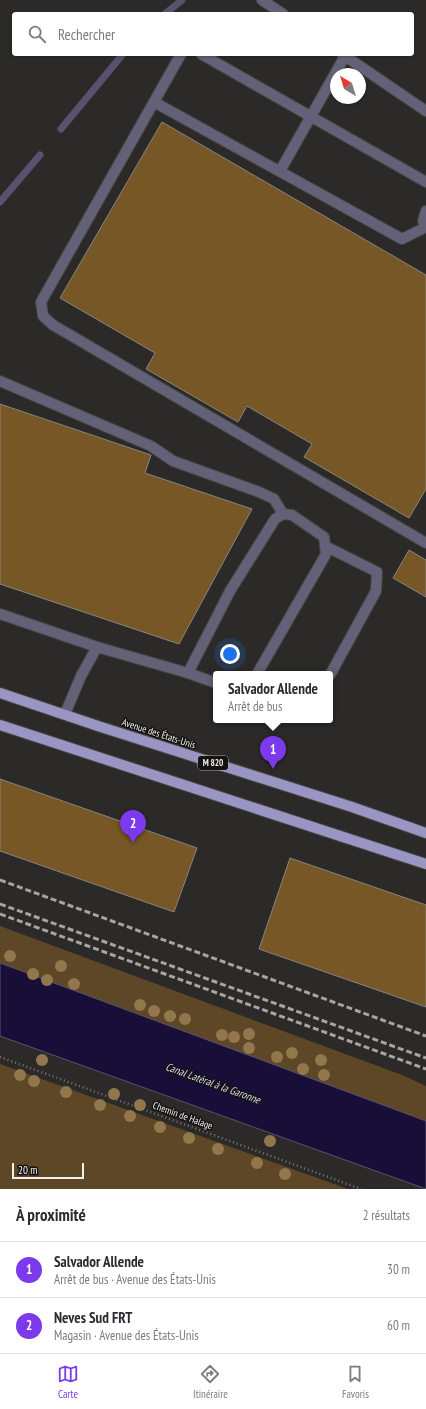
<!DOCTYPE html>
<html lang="fr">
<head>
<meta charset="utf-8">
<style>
  body { margin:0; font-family:"PT Sans Narrow",sans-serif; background:#f7f7f7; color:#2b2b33 }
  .compass { position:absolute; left:330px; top:68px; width:36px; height:36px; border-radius:50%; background:#fff; box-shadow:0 1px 3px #0004; rotate:322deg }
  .scale { position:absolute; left:12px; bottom:10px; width:72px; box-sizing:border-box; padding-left:4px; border:2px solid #f2f1ef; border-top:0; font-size:11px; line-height:14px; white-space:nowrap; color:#f2f1ef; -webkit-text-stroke:3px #141312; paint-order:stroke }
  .you { position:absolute; left:230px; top:654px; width:14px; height:14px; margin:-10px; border:3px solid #fff; border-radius:50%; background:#1a73e8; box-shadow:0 0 0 6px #1a73e833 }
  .badge { display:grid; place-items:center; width:26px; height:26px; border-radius:50%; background:#7c3aed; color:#fff; font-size:13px; font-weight:700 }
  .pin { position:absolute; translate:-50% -33px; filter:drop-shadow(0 1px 2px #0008) }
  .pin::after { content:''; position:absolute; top:21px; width:14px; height:12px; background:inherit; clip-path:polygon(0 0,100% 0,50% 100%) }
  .popup { position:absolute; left:213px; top:671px; width:120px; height:52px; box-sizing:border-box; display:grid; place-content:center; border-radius:4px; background:#fff; filter:drop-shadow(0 1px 3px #0005); font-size:13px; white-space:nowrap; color:#7c7c81 }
  .popup b { font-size:15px; color:#2b2b33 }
  .popup::after { content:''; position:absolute; left:50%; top:100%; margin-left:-8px; border:8px solid transparent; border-top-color:#fff }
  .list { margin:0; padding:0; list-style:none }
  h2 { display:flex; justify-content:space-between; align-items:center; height:52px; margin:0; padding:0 16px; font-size:17px }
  h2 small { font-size:13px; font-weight:400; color:#7c7c81 }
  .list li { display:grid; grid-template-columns:26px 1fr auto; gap:12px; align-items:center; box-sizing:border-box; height:56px; padding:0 16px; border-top:1px solid #e1e1e2 }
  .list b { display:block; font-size:15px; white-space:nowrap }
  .list p { margin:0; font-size:13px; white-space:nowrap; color:#7c7c81 }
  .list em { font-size:13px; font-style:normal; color:#7c7c81 }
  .icon { flex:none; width:22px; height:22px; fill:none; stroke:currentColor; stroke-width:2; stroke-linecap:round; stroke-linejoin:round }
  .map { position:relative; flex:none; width:426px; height:1189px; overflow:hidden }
  .search { position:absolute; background:#fff; box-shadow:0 1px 3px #0004; left:12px; right:12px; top:12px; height:44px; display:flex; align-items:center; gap:10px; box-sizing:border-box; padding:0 14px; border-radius:4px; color:#7c7c81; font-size:15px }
  .sheet { height:164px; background:#fff }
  nav { display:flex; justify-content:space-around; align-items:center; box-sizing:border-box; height:56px; border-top:1px solid #e1e1e2; background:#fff; font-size:11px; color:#7c7c81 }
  nav a { display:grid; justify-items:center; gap:2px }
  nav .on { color:#7c3aed }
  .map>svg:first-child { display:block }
  .green { fill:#5d4727 }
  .water { fill:#180e38; stroke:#59526f }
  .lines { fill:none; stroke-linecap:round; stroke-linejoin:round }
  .stream { stroke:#59526f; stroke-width:7 }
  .building { fill:#765725; stroke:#878582 }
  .service-casing { stroke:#484644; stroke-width:12 }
  .primary-casing { stroke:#484644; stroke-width:12 }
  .path { stroke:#7b7977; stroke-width:2.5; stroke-dasharray:1 3; stroke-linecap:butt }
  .service { stroke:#636177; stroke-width:10 }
  .primary { stroke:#9a96c4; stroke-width:10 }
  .rail { stroke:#a6a5a3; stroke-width:3; stroke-dasharray:6 3; stroke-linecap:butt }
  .tree { fill:#92764c }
  .labels { text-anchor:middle; stroke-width:3; stroke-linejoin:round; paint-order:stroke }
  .shield { fill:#141312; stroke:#afaead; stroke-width:1 }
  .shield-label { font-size:9px; font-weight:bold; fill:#f2f1ef }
  .street-label { font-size:10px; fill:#f2f1ef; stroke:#141312 }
  .water-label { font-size:11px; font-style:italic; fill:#d6d4f4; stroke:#141312 }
</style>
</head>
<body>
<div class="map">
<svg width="426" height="1189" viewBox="0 0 426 1189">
  <rect width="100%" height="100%" fill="#2c2a28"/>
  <g class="green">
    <path d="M0 926 402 1075 426 1086V1121L0 963Z"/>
    <path d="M0 1064 348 1189H0Z"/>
  </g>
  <path class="water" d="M0 963 426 1121V1189L0 1036Z"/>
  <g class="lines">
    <g class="stream">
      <path d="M165 14 182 0"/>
      <path d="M61 129 123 54"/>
      <path d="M0 202 40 155"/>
    </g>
  </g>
  <g class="building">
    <path d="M162 122 426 275V489L409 518 304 457 312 444 247 406 238 422 146 369 155 353 60 298Z"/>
    <path d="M0 404 151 455 145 473 252 509 179 644 0 584Z"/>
    <path d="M409 550 426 560V597L393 578Z"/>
    <path d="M0 779 197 848 174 912 0 851Z"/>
    <path d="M290 858 426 905V1007L259 949Z"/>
  </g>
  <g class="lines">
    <defs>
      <g id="service">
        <path d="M262 0 283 14"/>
        <path d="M181 54 41 302 43 316 53 325 426 543"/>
        <path d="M201 54 426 182"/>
        <path d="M342 54 426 111"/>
        <path d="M154 102 402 239 426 227"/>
        <path d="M280 171 345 56"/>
        <path d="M426 211 423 221 426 227"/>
        <path d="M0 381 151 446 173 461 259 492 274 499 283 514"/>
        <path d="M325 546 377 572 376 591 330 675"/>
        <path d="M0 614 97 647 188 673 216 683"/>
        <path d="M188 673 230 591 275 519 283 514 292 515 324 537 326 554 257 674"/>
        <path d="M65 714 81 676 97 647"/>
      </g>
      <g id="primary">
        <path d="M0 693 101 727 352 807 426 833"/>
        <path d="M0 725 426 864"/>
      </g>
    </defs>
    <use href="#service" class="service-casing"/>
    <use href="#primary" class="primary-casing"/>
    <path class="path" d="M0 1057 361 1189"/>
    <use href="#service" class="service"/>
    <use href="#primary" class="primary"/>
    <g class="rail">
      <path d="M0 880 426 1036"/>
      <path d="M0 904 426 1058"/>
      <path d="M0 914 426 1069"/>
    </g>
  </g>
  <g class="tree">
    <circle cx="10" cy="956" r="6"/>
    <circle cx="61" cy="966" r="6"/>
    <circle cx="33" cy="974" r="6"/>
    <circle cx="47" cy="980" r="6"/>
    <circle cx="74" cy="984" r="6"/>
    <circle cx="140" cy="1005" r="6"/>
    <circle cx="154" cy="1011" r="6"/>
    <circle cx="170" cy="1016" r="6"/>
    <circle cx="185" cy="1019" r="6"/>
    <circle cx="249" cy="1034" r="6"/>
    <circle cx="222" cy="1035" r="6"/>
    <circle cx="234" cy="1037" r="6"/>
    <circle cx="249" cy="1048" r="6"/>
    <circle cx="292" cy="1053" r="6"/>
    <circle cx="277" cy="1057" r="6"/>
    <circle cx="42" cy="1060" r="6"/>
    <circle cx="321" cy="1060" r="6"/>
    <circle cx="303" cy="1069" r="6"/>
    <circle cx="20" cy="1075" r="6"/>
    <circle cx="324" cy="1075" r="6"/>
    <circle cx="34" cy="1081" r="6"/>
    <circle cx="66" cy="1092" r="6"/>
    <circle cx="114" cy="1094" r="6"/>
    <circle cx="100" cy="1105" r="6"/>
    <circle cx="140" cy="1105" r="6"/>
    <circle cx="130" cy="1116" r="6"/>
    <circle cx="160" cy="1127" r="6"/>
    <circle cx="189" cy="1138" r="6"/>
    <circle cx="270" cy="1141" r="6"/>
    <circle cx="218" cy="1149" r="6"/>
    <circle cx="257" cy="1163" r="6"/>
    <circle cx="285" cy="1174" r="6"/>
  </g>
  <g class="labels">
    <rect class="shield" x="198" y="756" width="30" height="14" rx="3"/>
    <g class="shield-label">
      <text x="213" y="766">M 820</text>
    </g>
    <g class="street-label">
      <text transform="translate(159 733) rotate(18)" y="4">Avenue des États-Unis</text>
      <text transform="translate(183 1115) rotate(20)" y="4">Chemin de Halage</text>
    </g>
    <g class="water-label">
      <text transform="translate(213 1083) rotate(20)" y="4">Canal Latéral à la Garonne</text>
    </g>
  </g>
</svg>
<svg class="compass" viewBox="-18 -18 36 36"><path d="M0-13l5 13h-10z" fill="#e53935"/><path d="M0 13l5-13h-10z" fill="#7c7c81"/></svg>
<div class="scale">20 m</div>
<div class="you"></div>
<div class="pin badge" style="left:273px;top:769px">1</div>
<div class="popup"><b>Salvador Allende</b>Arrêt de bus</div>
<div class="pin badge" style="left:133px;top:843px">2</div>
<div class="search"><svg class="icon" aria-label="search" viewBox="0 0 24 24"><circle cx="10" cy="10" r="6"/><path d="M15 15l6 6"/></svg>Rechercher</div>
</div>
<section class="sheet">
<h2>À proximité<small>2 résultats</small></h2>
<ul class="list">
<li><span class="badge">1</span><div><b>Salvador Allende</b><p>Arrêt de bus · Avenue des États-Unis</p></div><em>30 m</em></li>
<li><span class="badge">2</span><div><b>Neves Sud FRT</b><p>Magasin · Avenue des États-Unis</p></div><em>60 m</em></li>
</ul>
</section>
<nav>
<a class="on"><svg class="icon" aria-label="map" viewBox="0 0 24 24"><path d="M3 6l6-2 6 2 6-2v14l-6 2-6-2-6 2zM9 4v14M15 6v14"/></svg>Carte</a>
<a><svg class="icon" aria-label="directions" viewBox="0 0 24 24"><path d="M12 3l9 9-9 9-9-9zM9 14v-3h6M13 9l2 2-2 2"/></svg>Itinéraire</a>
<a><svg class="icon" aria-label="saved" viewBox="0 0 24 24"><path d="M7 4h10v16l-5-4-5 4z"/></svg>Favoris</a>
</nav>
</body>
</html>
